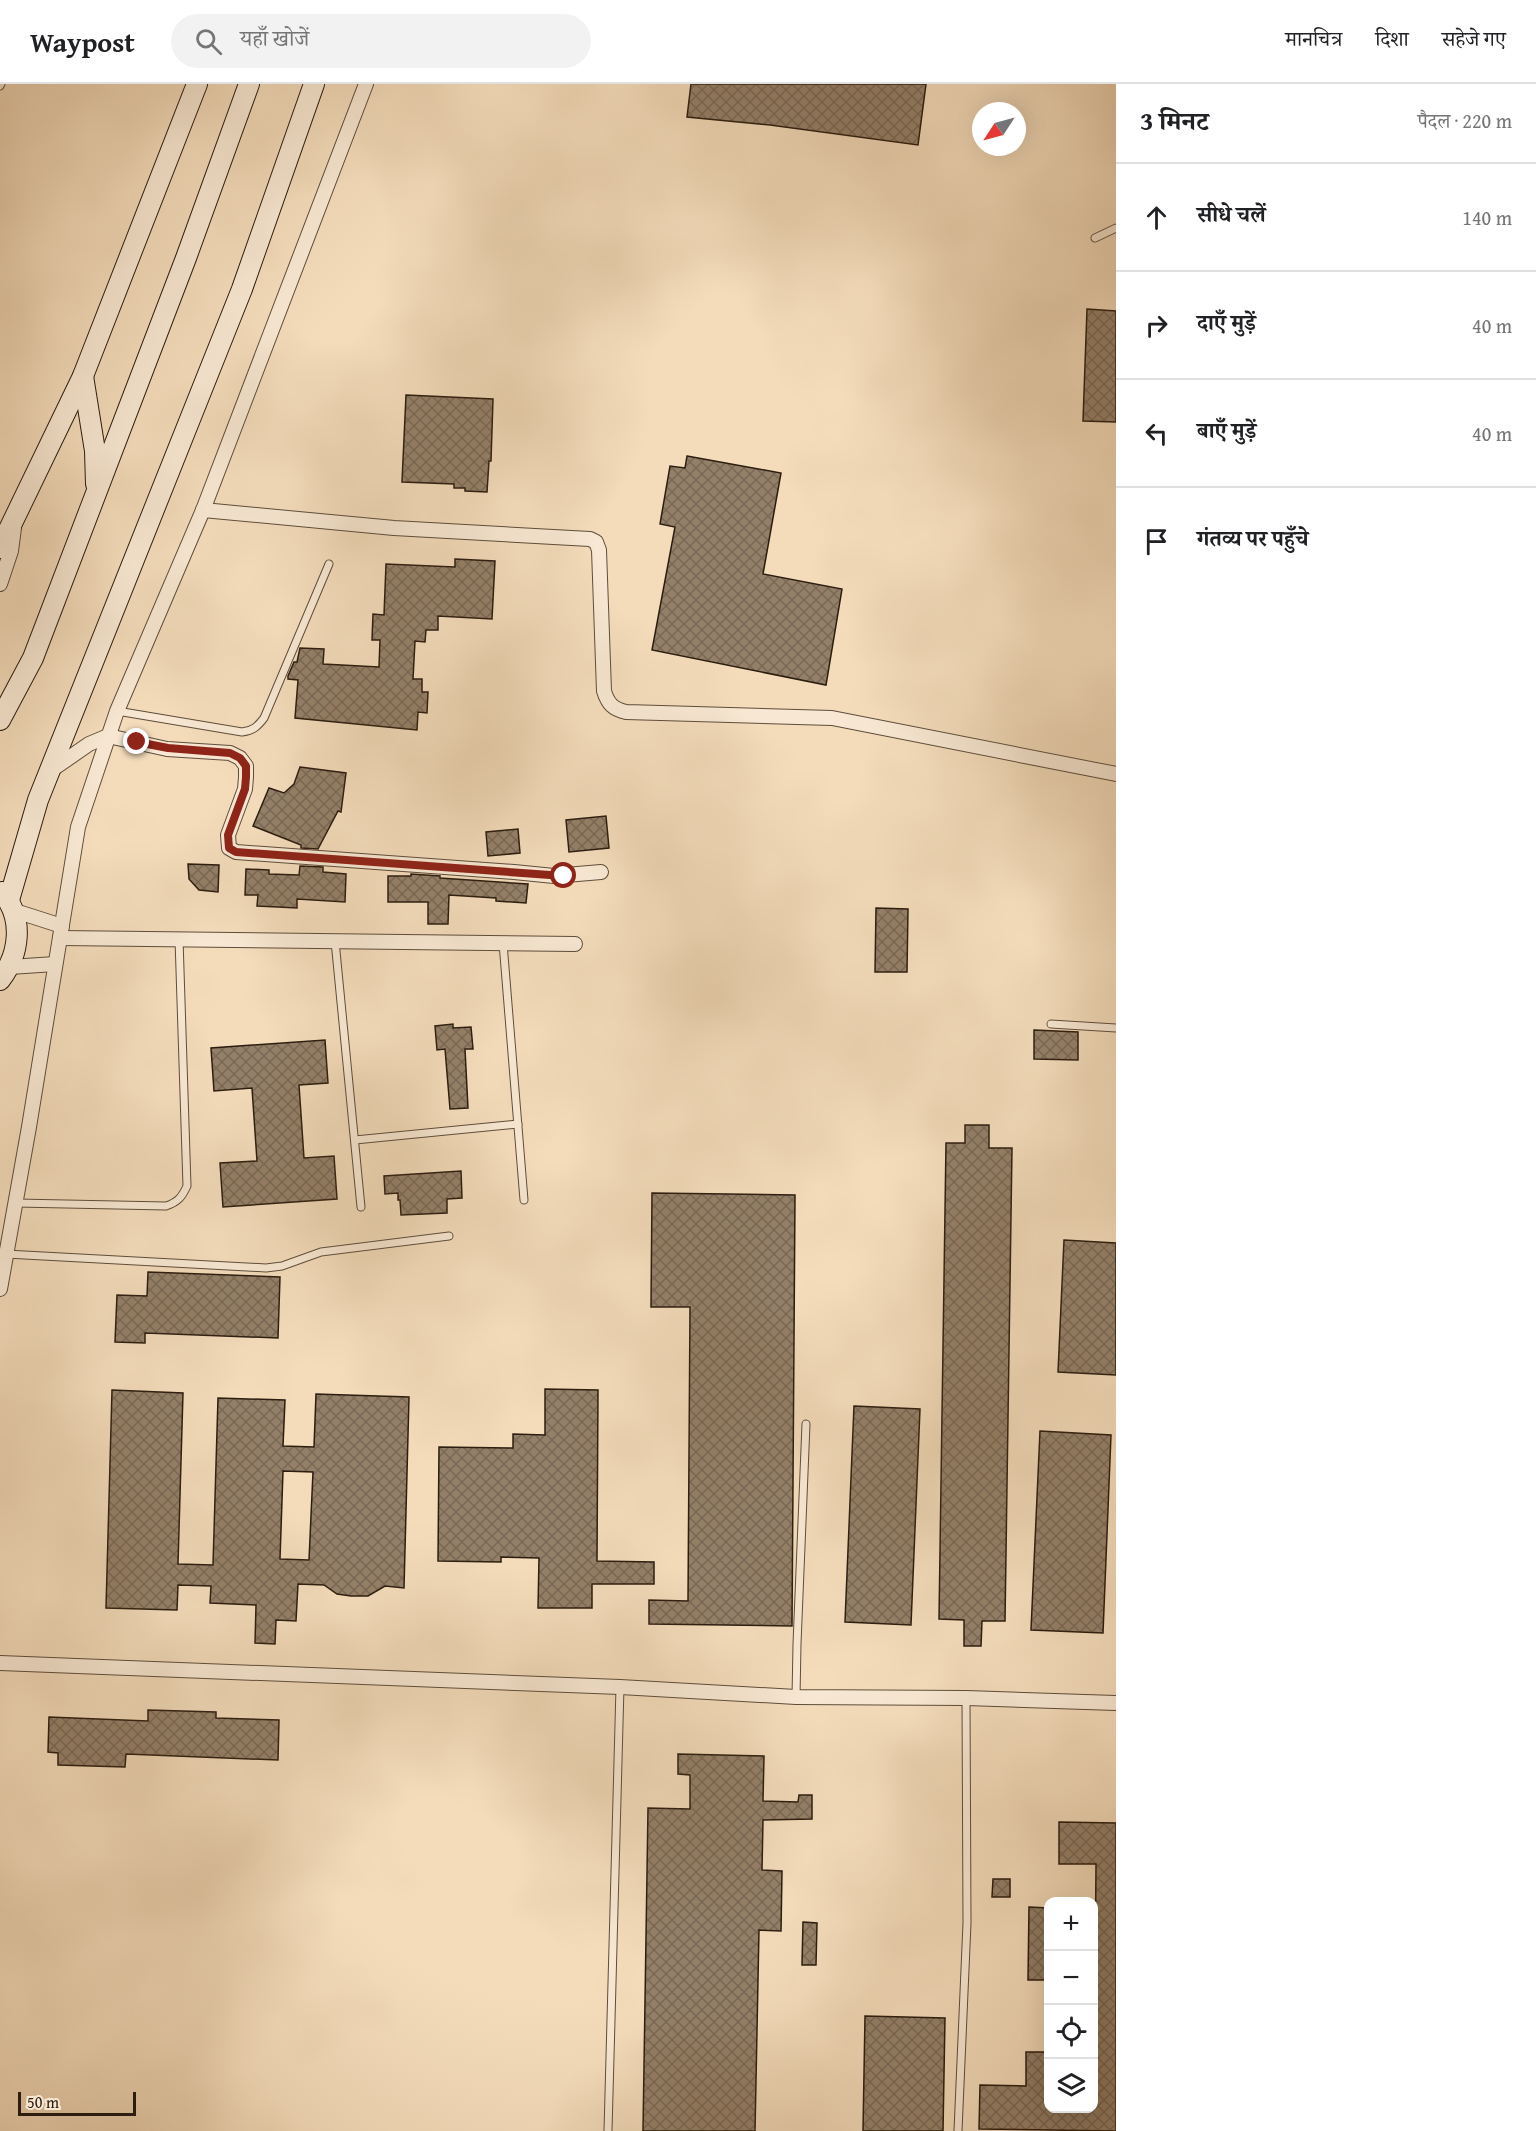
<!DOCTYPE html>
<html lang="hi">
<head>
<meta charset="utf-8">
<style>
  body { margin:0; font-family:"Gentium Book Plus","Noto Serif Devanagari",serif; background:#f2f2f2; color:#202124 }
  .controls { position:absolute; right:18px; bottom:18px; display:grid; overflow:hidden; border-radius:12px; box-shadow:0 6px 24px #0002 }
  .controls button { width:54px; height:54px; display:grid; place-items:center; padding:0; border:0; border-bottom:2px solid #e0e0e0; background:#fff; color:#202124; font:30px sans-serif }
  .compass { position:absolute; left:972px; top:18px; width:54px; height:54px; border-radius:50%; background:#fff; box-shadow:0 6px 24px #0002; rotate:234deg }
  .scale { position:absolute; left:18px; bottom:15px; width:118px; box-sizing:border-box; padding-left:6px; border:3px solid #2c1d10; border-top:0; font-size:16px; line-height:21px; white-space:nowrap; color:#2c1d10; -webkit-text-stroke:4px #f8e8d3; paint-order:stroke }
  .stop { position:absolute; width:18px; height:18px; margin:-14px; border:4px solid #8f2418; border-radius:50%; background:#fff }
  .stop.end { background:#8f2418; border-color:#fff; box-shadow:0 2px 6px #0008 }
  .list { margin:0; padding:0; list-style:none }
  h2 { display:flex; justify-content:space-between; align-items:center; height:78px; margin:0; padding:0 24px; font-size:26px }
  h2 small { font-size:20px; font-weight:400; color:#757577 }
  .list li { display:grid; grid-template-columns:39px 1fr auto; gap:18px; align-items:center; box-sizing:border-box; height:108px; padding:0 24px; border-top:2px solid #e0e0e0 }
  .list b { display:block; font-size:22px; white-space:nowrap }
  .list em { font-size:20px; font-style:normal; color:#757577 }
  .icon { flex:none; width:33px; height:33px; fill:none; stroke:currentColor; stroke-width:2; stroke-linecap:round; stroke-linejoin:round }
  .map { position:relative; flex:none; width:1116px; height:2047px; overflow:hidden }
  header { display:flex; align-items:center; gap:36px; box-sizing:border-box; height:84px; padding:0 30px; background:#fff; border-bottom:2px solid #e0e0e0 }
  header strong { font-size:28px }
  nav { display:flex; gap:33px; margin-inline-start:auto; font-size:21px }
  .search { width:420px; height:54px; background:#f2f2f2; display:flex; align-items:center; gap:15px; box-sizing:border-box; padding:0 21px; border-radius:33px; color:#757577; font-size:22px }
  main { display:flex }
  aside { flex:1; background:#fff }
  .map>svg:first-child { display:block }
  .building { fill:url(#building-cross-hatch); stroke:#2c1d10; stroke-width:1.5; fill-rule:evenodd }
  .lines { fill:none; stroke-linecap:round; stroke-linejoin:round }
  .lane-casing { stroke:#5e4d3b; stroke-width:9 }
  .street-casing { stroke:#5e4d3b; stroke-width:16 }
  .secondary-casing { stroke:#2c1d10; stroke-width:22 }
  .lane { stroke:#f8e8d3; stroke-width:7 }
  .street { stroke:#f8e8d3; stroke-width:14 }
  .secondary { stroke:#f8e8d3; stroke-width:20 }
  .route { stroke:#8f2418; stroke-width:8 }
</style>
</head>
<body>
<header>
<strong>Waypost</strong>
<div class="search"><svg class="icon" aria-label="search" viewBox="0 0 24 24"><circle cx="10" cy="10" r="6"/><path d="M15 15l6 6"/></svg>यहाँ खोजें</div>
<nav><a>मानचित्र</a><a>दिशा</a><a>सहेजे गए</a></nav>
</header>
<main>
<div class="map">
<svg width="1116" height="2047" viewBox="0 0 1116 2047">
  <defs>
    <pattern id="building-cross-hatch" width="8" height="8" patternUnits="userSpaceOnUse" patternTransform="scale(1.5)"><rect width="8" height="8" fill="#948069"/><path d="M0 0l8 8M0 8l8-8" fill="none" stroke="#796855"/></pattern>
  </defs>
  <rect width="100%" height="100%" fill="#f4dcbb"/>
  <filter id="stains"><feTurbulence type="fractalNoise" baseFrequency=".00333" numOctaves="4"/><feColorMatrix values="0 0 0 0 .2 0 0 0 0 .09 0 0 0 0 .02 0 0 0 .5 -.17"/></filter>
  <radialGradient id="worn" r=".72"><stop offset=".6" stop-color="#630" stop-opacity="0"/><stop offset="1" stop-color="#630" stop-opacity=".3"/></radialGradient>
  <g class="building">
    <path d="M691 0H926L918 61 770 41 687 33Z"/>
    <path d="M1087 225 1116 227V338L1083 337Z"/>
    <path d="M406 311 493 315 491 377H489L487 408 465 407V404H454V400L402 398Z"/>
    <path d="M687 372 781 389 763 490 842 505 826 601 652 566 675 443 660 440 670 382 685 384Z"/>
    <path d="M455 475 495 477 492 535 438 532V546H426L425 558 415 557 413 595H422V608H428L427 629 418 628 417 646 295 634 298 596 288 595V592L294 578H297L300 564 324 565 323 580 379 583 380 556H372L373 530 384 531 386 480 455 483Z"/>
    <path d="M300 683 346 689 341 728 338 727 318 765 301 764V761L253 742 269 704 284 709 294 700Z"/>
    <path d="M606 732 609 764 569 768 566 736Z"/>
    <path d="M518 745 520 769 488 772 486 748Z"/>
    <path d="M188 780 219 781 218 808 199 806 189 795Z"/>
    <path d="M300 782 323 783V788L346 790 345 818 297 815V824L278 823 257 822 258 811H245L246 785 269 786V790L299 791Z"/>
    <path d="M411 790 440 792V794L528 800 526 819 496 817V814L449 811 448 840H428V818H388V792H411Z"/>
    <path d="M876 824 908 825 907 888H875Z"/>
    <path d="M453 940V944L471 943 473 965H465L468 1024 450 1025 445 965 437 966 435 942Z"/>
    <path d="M1034 946 1078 948V976L1034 975Z"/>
    <path d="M325 956 328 999 299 1001 304 1074 334 1072 337 1115 223 1123 220 1079 257 1077 252 1004 214 1007 211 964Z"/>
    <path d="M965 1041H989V1064H1012L1005 1537H982L981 1562H964V1536L939 1535 946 1059H965Z"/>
    <path d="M461 1087 462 1114 447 1115V1129L401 1131 400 1116H398V1109L385 1110 384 1092Z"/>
    <path d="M652 1109 795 1111 792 1542 649 1540V1516L688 1517 690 1223H651Z"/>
    <path d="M1064 1156 1116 1159V1291L1058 1288Z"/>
    <path d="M148 1188 280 1193 278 1254 145 1249V1259L115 1258 117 1211 147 1212Z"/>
    <path d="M545 1305 598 1306 597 1477 654 1478V1500H592V1524H538L539 1474 501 1473V1478L438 1477 439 1363 513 1364V1350L545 1351Z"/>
    <path d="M112 1306 183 1309 178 1480 213 1481 218 1314 285 1316 283 1362 314 1363 316 1310 409 1313 404 1504 385 1502 368 1512H351L337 1510 324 1501 298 1500 296 1537 276 1536 275 1560 255 1559 256 1521 210 1519 211 1502 178 1501 177 1526 106 1524ZM283 1387 313 1388 309 1476 280 1475Z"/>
    <path d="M854 1322 920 1325 911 1541 845 1538Z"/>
    <path d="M1040 1347 1111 1351 1103 1549 1031 1546Z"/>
    <path d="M148 1626 216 1628V1634L279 1636 278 1676 126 1670 125 1683 58 1681V1669L48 1668 49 1633 148 1637Z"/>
    <path d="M678 1670 764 1672 763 1717 798 1718 799 1711H812V1735L763 1736 762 1786 782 1787 781 1847 759 1846 755 2047H643L648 1724 690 1725V1691L678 1690Z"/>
    <path d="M1059 1738 1116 1739V2047L979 2045 980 2001 1026 2002V1968H1048V2025H1094L1096 1780H1059Z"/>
    <path d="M993 1795H1010V1813H992Z"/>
    <path d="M1029 1823 1048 1824V1896H1028Z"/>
    <path d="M803 1838 817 1839 816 1881H802Z"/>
    <path d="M865 1932 945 1934 943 2047H863Z"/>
  </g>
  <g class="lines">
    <defs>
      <g id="lane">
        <path d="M0 2 1 0"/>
        <path d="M1095 154 1116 144"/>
        <path d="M117 627 242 648C253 647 258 642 264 634L329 480"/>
        <path d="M335 857 361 1123"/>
        <path d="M503 859 524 1116"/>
        <path d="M1051 940 1116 944"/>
        <path d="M355 1056 518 1040"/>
        <path d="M16 1119 166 1122C178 1118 182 1113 187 1102L179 855"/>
        <path d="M6 1170 266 1184 282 1182 321 1168 449 1152"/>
        <path d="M796 1613 797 1560 806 1340"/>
        <path d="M608 2047 620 1603"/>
        <path d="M958 2047 967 1839 966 1614"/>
      </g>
      <g id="street">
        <path d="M203 426 394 444 590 455 596 458 599 466 604 607C608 620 613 625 626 628L832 634 1116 690"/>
        <path d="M0 500 11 467 14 444"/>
        <path d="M50 687 89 660 108 652 167 665 230 669 240 674 246 682V693L245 705 228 751 229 764 236 768 514 788 554 792 601 788"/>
        <path d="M12 826 62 842"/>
        <path d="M60 854 575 860"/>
        <path d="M10 883 55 880"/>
        <path d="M0 1205 29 1043 78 743 117 627 203 426 366 0"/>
        <path d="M0 1579 620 1603 796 1613 966 1614 1116 1619"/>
      </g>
      <g id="secondary">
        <path d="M83 292 95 367 96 400"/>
        <path d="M0 464 83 292 197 0"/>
        <path d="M0 636 33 574 186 174 249 0"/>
        <path d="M9 816 38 716 242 205 314 0"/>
        <path d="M0 896C20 870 24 834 2 808"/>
      </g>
    </defs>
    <use href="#lane" class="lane-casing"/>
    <use href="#street" class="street-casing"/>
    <use href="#secondary" class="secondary-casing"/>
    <use href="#lane" class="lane"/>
    <use href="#street" class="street"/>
    <use href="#secondary" class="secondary"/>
  </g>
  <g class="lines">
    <path class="route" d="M137 658 168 664 230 669 240 674 246 682V693L245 705 228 751 229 764 236 768 564 792"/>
  </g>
  <rect width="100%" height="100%" filter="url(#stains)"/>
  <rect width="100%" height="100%" fill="url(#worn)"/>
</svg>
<div class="controls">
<button>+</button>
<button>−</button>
<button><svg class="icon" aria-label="locate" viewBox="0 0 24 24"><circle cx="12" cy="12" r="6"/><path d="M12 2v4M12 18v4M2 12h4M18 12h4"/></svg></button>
<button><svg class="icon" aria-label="layers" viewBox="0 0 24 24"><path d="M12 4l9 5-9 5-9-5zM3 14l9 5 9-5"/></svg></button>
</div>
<svg class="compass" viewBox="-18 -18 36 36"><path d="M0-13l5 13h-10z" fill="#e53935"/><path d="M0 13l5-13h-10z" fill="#757577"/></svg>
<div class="scale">50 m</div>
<div class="stop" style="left:564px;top:792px"></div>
<div class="stop end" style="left:137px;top:658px"></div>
</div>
<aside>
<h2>3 मिनट<small>पैदल · 220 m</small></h2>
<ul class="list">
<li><svg class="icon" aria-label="ahead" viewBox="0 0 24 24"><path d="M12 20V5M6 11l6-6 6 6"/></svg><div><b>सीधे चलें</b></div><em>140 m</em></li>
<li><svg class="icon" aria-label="right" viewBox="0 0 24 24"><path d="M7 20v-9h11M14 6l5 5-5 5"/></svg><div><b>दाएँ मुड़ें</b></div><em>40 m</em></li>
<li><svg class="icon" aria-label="left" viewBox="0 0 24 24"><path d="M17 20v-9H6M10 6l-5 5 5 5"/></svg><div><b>बाएँ मुड़ें</b></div><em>40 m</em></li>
<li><svg class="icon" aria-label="arrive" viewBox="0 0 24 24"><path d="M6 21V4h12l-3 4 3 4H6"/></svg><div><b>गंतव्य पर पहुँचे</b></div></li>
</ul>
</aside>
</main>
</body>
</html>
